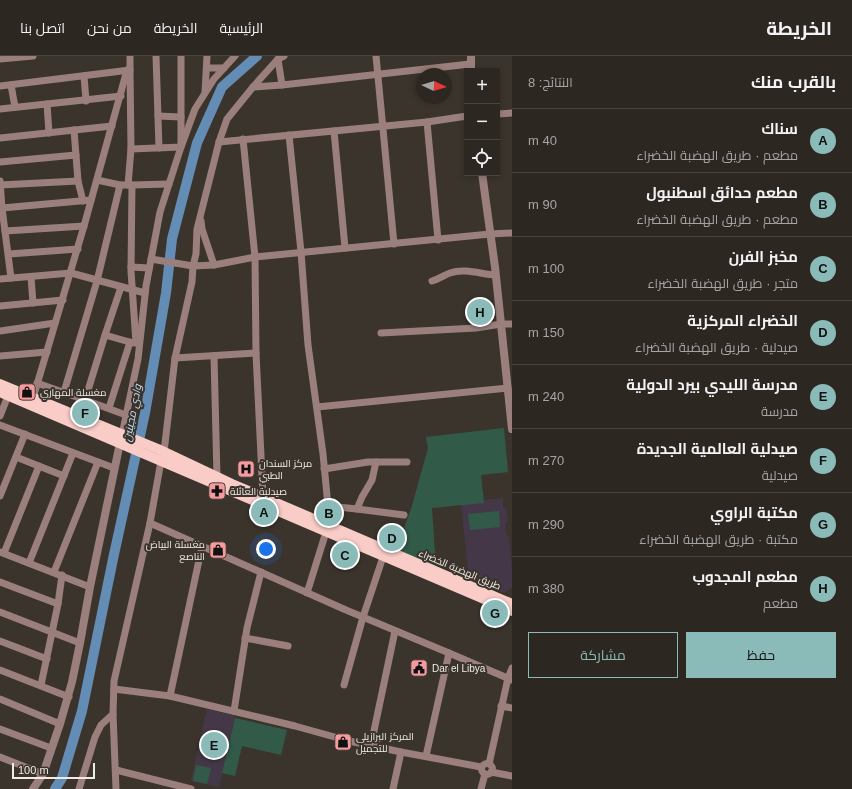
<!DOCTYPE html>
<html lang="ar">
<head>
<meta charset="utf-8">
<style>
  body { margin:0; font-family:Arial,Cairo,sans-serif; background:#38332e; color:#f1f3f6; direction:rtl }
  .controls { position:absolute; right:12px; top:12px; display:grid; overflow:hidden; border-radius:0px; box-shadow:0 2px 6px #0003 }
  .controls button { width:36px; height:36px; display:grid; place-items:center; padding:0; border:0; border-bottom:1px solid #48443f; background:#2c2721; color:#f1f3f6; font:20px sans-serif }
  .compass { position:absolute; left:416px; top:12px; width:36px; height:36px; border-radius:50%; background:#2c2721; box-shadow:0 2px 6px #0003; rotate:94deg }
  .scale { position:absolute; left:12px; bottom:10px; width:83px; box-sizing:border-box; padding-left:4px; border:2px solid #efebe5; border-top:0; font-size:11px; line-height:14px; white-space:nowrap; color:#efebe5; -webkit-text-stroke:3px #3b342c; paint-order:stroke }
  .you { position:absolute; left:266px; top:493px; width:14px; height:14px; margin:-10px; border:3px solid #fff; border-radius:50%; background:#1a73e8; box-shadow:0 0 0 6px #1a73e833 }
  .badge { display:grid; place-items:center; width:26px; height:26px; border-radius:50%; background:#8bbbb9; color:#111; font-size:13px; font-weight:700 }
  .pin { position:absolute; translate:-50% -50%; border:2px solid #fff; box-shadow:0 1px 4px #0006 }
  .list { margin:0; padding:0; list-style:none }
  h2 { display:flex; justify-content:space-between; align-items:center; height:52px; margin:0; padding:0 16px; font-size:17px }
  h2 small { font-size:13px; font-weight:400; color:#a6a5a5 }
  .list li { display:grid; grid-template-columns:26px 1fr auto; gap:12px; align-items:center; box-sizing:border-box; height:64px; padding:0 16px; border-top:1px solid #48443f }
  .list b { display:block; font-size:15px; white-space:nowrap }
  .list p { margin:0; font-size:13px; white-space:nowrap; color:#a6a5a5 }
  .list em { font-size:13px; font-style:normal; color:#a6a5a5 }
  .actions { display:flex; gap:8px; padding:12px 16px }
  .actions a { flex:1; padding:9px 0; border:1px solid #8bbbb9; border-radius:0px; text-align:center; font-size:14px; color:#8bbbb9 }
  .actions .main { background:#8bbbb9; color:#111 }
  .icon { flex:none; width:22px; height:22px; fill:none; stroke:currentColor; stroke-width:2; stroke-linecap:round; stroke-linejoin:round }
  .map { position:relative; flex:none; width:512px; height:733px; overflow:hidden; direction:ltr }
  header { display:flex; align-items:center; gap:24px; box-sizing:border-box; height:56px; padding:0 20px; background:#2c2721; border-bottom:1px solid #48443f }
  header strong { font-size:19px }
  nav { display:flex; gap:22px; margin-inline-start:auto; font-size:14px }
  main { display:flex }
  aside { flex:1; background:#2c2721 }
  .map>svg:first-child { display:block }
  .education { fill:#443848 }
  .green { fill:#325a48 }
  .lines { fill:none; stroke-linecap:round; stroke-linejoin:round }
  .river { stroke:#638db5; stroke-width:10 }
  .minor { stroke:#9b7f7c; stroke-width:7 }
  .tertiary { stroke:#9b7f7c; stroke-width:8 }
  .primary { stroke:#f9ccc7; stroke-width:10 }
  .labels { text-anchor:middle; stroke-width:4; stroke-linejoin:round; paint-order:stroke }
  .poi-label { font-size:10px; fill:#efebe5; stroke:#3b342c; text-anchor:start }
  .street-label { font-size:10px; fill:#efebe5; stroke:#3b342c }
  .water-label { font-size:11px; font-style:italic; fill:#c3dcf4; stroke:#3b342c }
</style>
</head>
<body>
<header>
<strong>الخريطة</strong>
<nav><a>الرئيسية</a><a>الخريطة</a><a>من نحن</a><a>اتصل بنا</a></nav>
</header>
<main>
<aside>
<h2>بالقرب منك<small>النتائج: 8</small></h2>
<ul class="list">
<li><span class="badge">A</span><div><b>سناك</b><p>مطعم · طريق الهضبة الخضراء</p></div><em>40 m</em></li>
<li><span class="badge">B</span><div><b>مطعم حدائق اسطنبول</b><p>مطعم · طريق الهضبة الخضراء</p></div><em>90 m</em></li>
<li><span class="badge">C</span><div><b>مخبز الفرن</b><p>متجر · طريق الهضبة الخضراء</p></div><em>100 m</em></li>
<li><span class="badge">D</span><div><b>الخضراء المركزية</b><p>صيدلية · طريق الهضبة الخضراء</p></div><em>150 m</em></li>
<li><span class="badge">E</span><div><b>مدرسة الليدي بيرد الدولية</b><p>مدرسة</p></div><em>240 m</em></li>
<li><span class="badge">F</span><div><b>صيدلية العالمية الجديدة</b><p>صيدلية</p></div><em>270 m</em></li>
<li><span class="badge">G</span><div><b>مكتبة الراوي</b><p>مكتبة · طريق الهضبة الخضراء</p></div><em>290 m</em></li>
<li><span class="badge">H</span><div><b>مطعم المجدوب</b><p>مطعم</p></div><em>380 m</em></li>
</ul>
<div class="actions"><a class="main">حفظ</a><a>مشاركة</a></div>
</aside>
<div class="map">
<svg width="512" height="733" viewBox="0 0 512 733">
  <rect width="100%" height="100%" fill="#3b342c"/>
  <g class="education">
    <path d="M503 442V452H506L508 465 505 468 506 478 509 481 512 512V532L504 537 469 524 461 447Z"/>
    <path d="M207 653 235 660 219 731 191 725Z"/>
  </g>
  <g class="green">
    <path d="M504 372 508 416 481 419 484 447 432 452 436 511 396 493 411 453 428 392 426 381Z"/>
    <path d="M499 455 500 471 470 474 468 458Z"/>
    <path d="M235 662 287 674 281 699 242 690 235 720 222 717Z"/>
    <path d="M196 709 211 712 207 728 193 725Z"/>
  </g>
  <g class="lines">
    <path class="river" d="M55 733 62 722 82 655 113 503 145 357 166 237 172 183 197 87 222 31 257 0"/>
    <g class="minor">
      <path d="M130 0V14"/>
      <path d="M156 0 159 92"/>
      <path d="M284 0 278 3 253 31 227 63 219 86 197 173 196 198 193 210 214 209 255 201 490 178 512 177"/>
      <path d="M376 0 394 188"/>
      <path d="M0 3 33 0"/>
      <path d="M278 3 282 29"/>
      <path d="M207 12H224"/>
      <path d="M84 20 86 45"/>
      <path d="M11 29 15 51"/>
      <path d="M0 30 130 14 131 93 128 129H132L131 215 136 287"/>
      <path d="M253 31 282 29 470 8"/>
      <path d="M205 36 207 0"/>
      <path d="M47 48 49 77"/>
      <path d="M0 53 121 40"/>
      <path d="M497 58 512 57"/>
      <path d="M158 60 181 61"/>
      <path d="M427 66 438 184"/>
      <path d="M74 74 78 125 83 145"/>
      <path d="M334 75 345 192"/>
      <path d="M289 79 301 196 308 289 323 398 328 450 357 453 404 459"/>
      <path d="M0 82 112 70"/>
      <path d="M243 83 255 201 256 297 263 441"/>
      <path d="M219 86 427 66 467 60"/>
      <path d="M131 93 181 91V0"/>
      <path d="M0 106 76 99"/>
      <path d="M97 124 120 129"/>
      <path d="M0 125 2 152 11 222"/>
      <path d="M0 129 78 125"/>
      <path d="M132 129 169 128"/>
      <path d="M2 152 91 144"/>
      <path d="M201 165 202 173 214 209"/>
      <path d="M5 175 84 170"/>
      <path d="M9 198 78 193"/>
      <path d="M151 203 193 210 192 226 175 302 164 396"/>
      <path d="M131 211 149 212"/>
      <path d="M31 221 33 247"/>
      <path d="M0 223 71 217 145 237"/>
      <path d="M432 225C439 223 444 219 450 217 464 212 481 218 495 219"/>
      <path d="M0 250 63 244"/>
      <path d="M0 275 55 267"/>
      <path d="M381 277 476 272 501 268H512"/>
      <path d="M105 279 133 287"/>
      <path d="M0 300 47 296"/>
      <path d="M214 300 217 421"/>
      <path d="M175 302 256 297"/>
      <path d="M37 327 85 344 126 359"/>
      <path d="M64 336 97 225 120 129H128"/>
      <path d="M33 342 84 170 127 14"/>
      <path d="M85 344 105 279 121 231"/>
      <path d="M317 351 508 332"/>
      <path d="M109 352 130 286"/>
      <path d="M0 360 8 340"/>
      <path d="M0 369 114 412"/>
      <path d="M122 379 138 303 146 230 160 156 181 91 195 53 214 23 235 0"/>
      <path d="M16 401 64 420"/>
      <path d="M324 413 368 406H407"/>
      <path d="M0 440 25 378"/>
      <path d="M328 450 329 470"/>
      <path d="M357 453 362 441 372 424 376 406"/>
      <path d="M150 467 346 554 449 597"/>
      <path d="M0 496 90 531"/>
      <path d="M4 497 39 410"/>
      <path d="M29 507 73 397"/>
      <path d="M54 516 98 406"/>
      <path d="M0 526 58 548"/>
      <path d="M307 537 326 476"/>
      <path d="M0 556 80 587"/>
      <path d="M245 582 288 590"/>
      <path d="M0 585 47 603"/>
      <path d="M0 614 69 641"/>
      <path d="M41 629 58 548 62 519"/>
      <path d="M344 629 363 561 383 501"/>
      <path d="M114 633 170 640 295 670 349 685 401 696 481 711"/>
      <path d="M170 640 202 490"/>
      <path d="M0 643 60 668"/>
      <path d="M501 650 512 652"/>
      <path d="M234 655 247 572 261 516"/>
      <path d="M0 673 51 692"/>
      <path d="M371 689 395 575"/>
      <path d="M426 700 449 597 512 624"/>
      <path d="M0 701 43 718"/>
      <circle cx="487" cy="713" r="5.5"/>
      <path d="M489 708 508 622 512 612"/>
      <path d="M116 714 191 733"/>
      <path d="M491 716 512 720"/>
      <path d="M79 733 95 681 101 669 113 658"/>
      <path d="M116 733 113 658 114 625 150 467 161 405"/>
      <path d="M393 733 401 696"/>
      <path d="M481 733 485 718"/>
    </g>
    <g class="tertiary">
      <path d="M471 0V15"/>
      <path d="M482 117 495 211 512 373"/>
      <path d="M33 733 43 718 60 668 72 626 80 587 90 531 121 382"/>
    </g>
    <g class="primary">
      <path d="M0 328 158 393 232 428 512 548"/>
      <path d="M0 336 512 555"/>
    </g>
  </g>
  <defs>
    <symbol id="shop-square" viewBox="-11 -11 22 22"><rect x="-9" y="-9" width="18" height="18" rx="4" fill="#f49b9f" stroke="#3b342c"/><path d="M-5-2.5h2.3a2.7 3.5 0 0 1 5.4 0H5L5.5 6h-11ZM-1.5-2.5h3a1.5 2.3 0 0 0-3 0Z" fill="#111"/></symbol>
    <symbol id="hospital-square" viewBox="-11 -11 22 22"><rect x="-9" y="-9" width="18" height="18" rx="4" fill="#f49b9f" stroke="#3b342c"/><path d="M-5-5h3v3.5h4V-5h3V5h-3V1.5h-4V5h-3Z" fill="#111"/></symbol>
    <symbol id="pharmacy-square" viewBox="-11 -11 22 22"><rect x="-9" y="-9" width="18" height="18" rx="4" fill="#f49b9f" stroke="#3b342c"/><path d="M-2-6h4v4h4v4h-4v4h-4v-4h-4v-4h4Z" fill="#111"/></symbol>
    <symbol id="civic-square" viewBox="-11 -11 22 22"><rect x="-9" y="-9" width="18" height="18" rx="4" fill="#f49b9f" stroke="#3b342c"/><path d="M-.6-6.5H3V-4.5H.6V-3L4-1V1h2V6H-6V1h2V-1L-.6-3ZM-1.2 2.5V6h2.4V2.5Z" fill="#111"/></symbol>
  </defs>
  <g fill-rule="evenodd">
    <use href="#shop-square" x="17" y="326" width="20" height="20"/>
    <use href="#hospital-square" x="236" y="403" width="20" height="20"/>
    <use href="#pharmacy-square" x="207" y="425" width="20" height="20"/>
    <use href="#shop-square" x="208" y="484" width="20" height="20"/>
    <use href="#civic-square" x="409" y="602" width="20" height="20"/>
    <use href="#shop-square" x="333" y="676" width="20" height="20"/>
  </g>
  <g class="labels">
    <g class="poi-label">
      <text x="40" y="340">مغسلة المهاري</text>
      <text x="259" y="411">مركز السندان<tspan x="259" dy="12">الطبي</tspan></text>
      <text x="230" y="439">صيدلية العائلة</text>
      <text x="205" y="492" text-anchor="end">مغسلة البياض<tspan x="205" dy="12">الناصع</tspan></text>
      <text x="432" y="616">Dar el Libya</text>
      <text x="356" y="684">المركز البرازيلى<tspan x="356" dy="12">للتجميل</tspan></text>
    </g>
    <g class="street-label">
      <text transform="translate(460 513) rotate(23)" y="4">طريق الهضبة الخضراء</text>
    </g>
    <g class="water-label">
      <text transform="translate(132 357) rotate(-79)" y="4">وادي مجينين</text>
    </g>
  </g>
</svg>
<div class="controls">
<button>+</button>
<button>−</button>
<button><svg class="icon" aria-label="locate" viewBox="0 0 24 24"><circle cx="12" cy="12" r="6"/><path d="M12 2v4M12 18v4M2 12h4M18 12h4"/></svg></button>
</div>
<svg class="compass" viewBox="-18 -18 36 36"><path d="M0-13l5 13h-10z" fill="#e53935"/><path d="M0 13l5-13h-10z" fill="#a6a5a5"/></svg>
<div class="scale">100 m</div>
<div class="you"></div>
<div class="pin badge" style="left:264px;top:456px">A</div>
<div class="pin badge" style="left:329px;top:457px">B</div>
<div class="pin badge" style="left:345px;top:499px">C</div>
<div class="pin badge" style="left:392px;top:482px">D</div>
<div class="pin badge" style="left:214px;top:689px">E</div>
<div class="pin badge" style="left:85px;top:357px">F</div>
<div class="pin badge" style="left:495px;top:557px">G</div>
<div class="pin badge" style="left:480px;top:256px">H</div>
</div>
</main>
</body>
</html>
